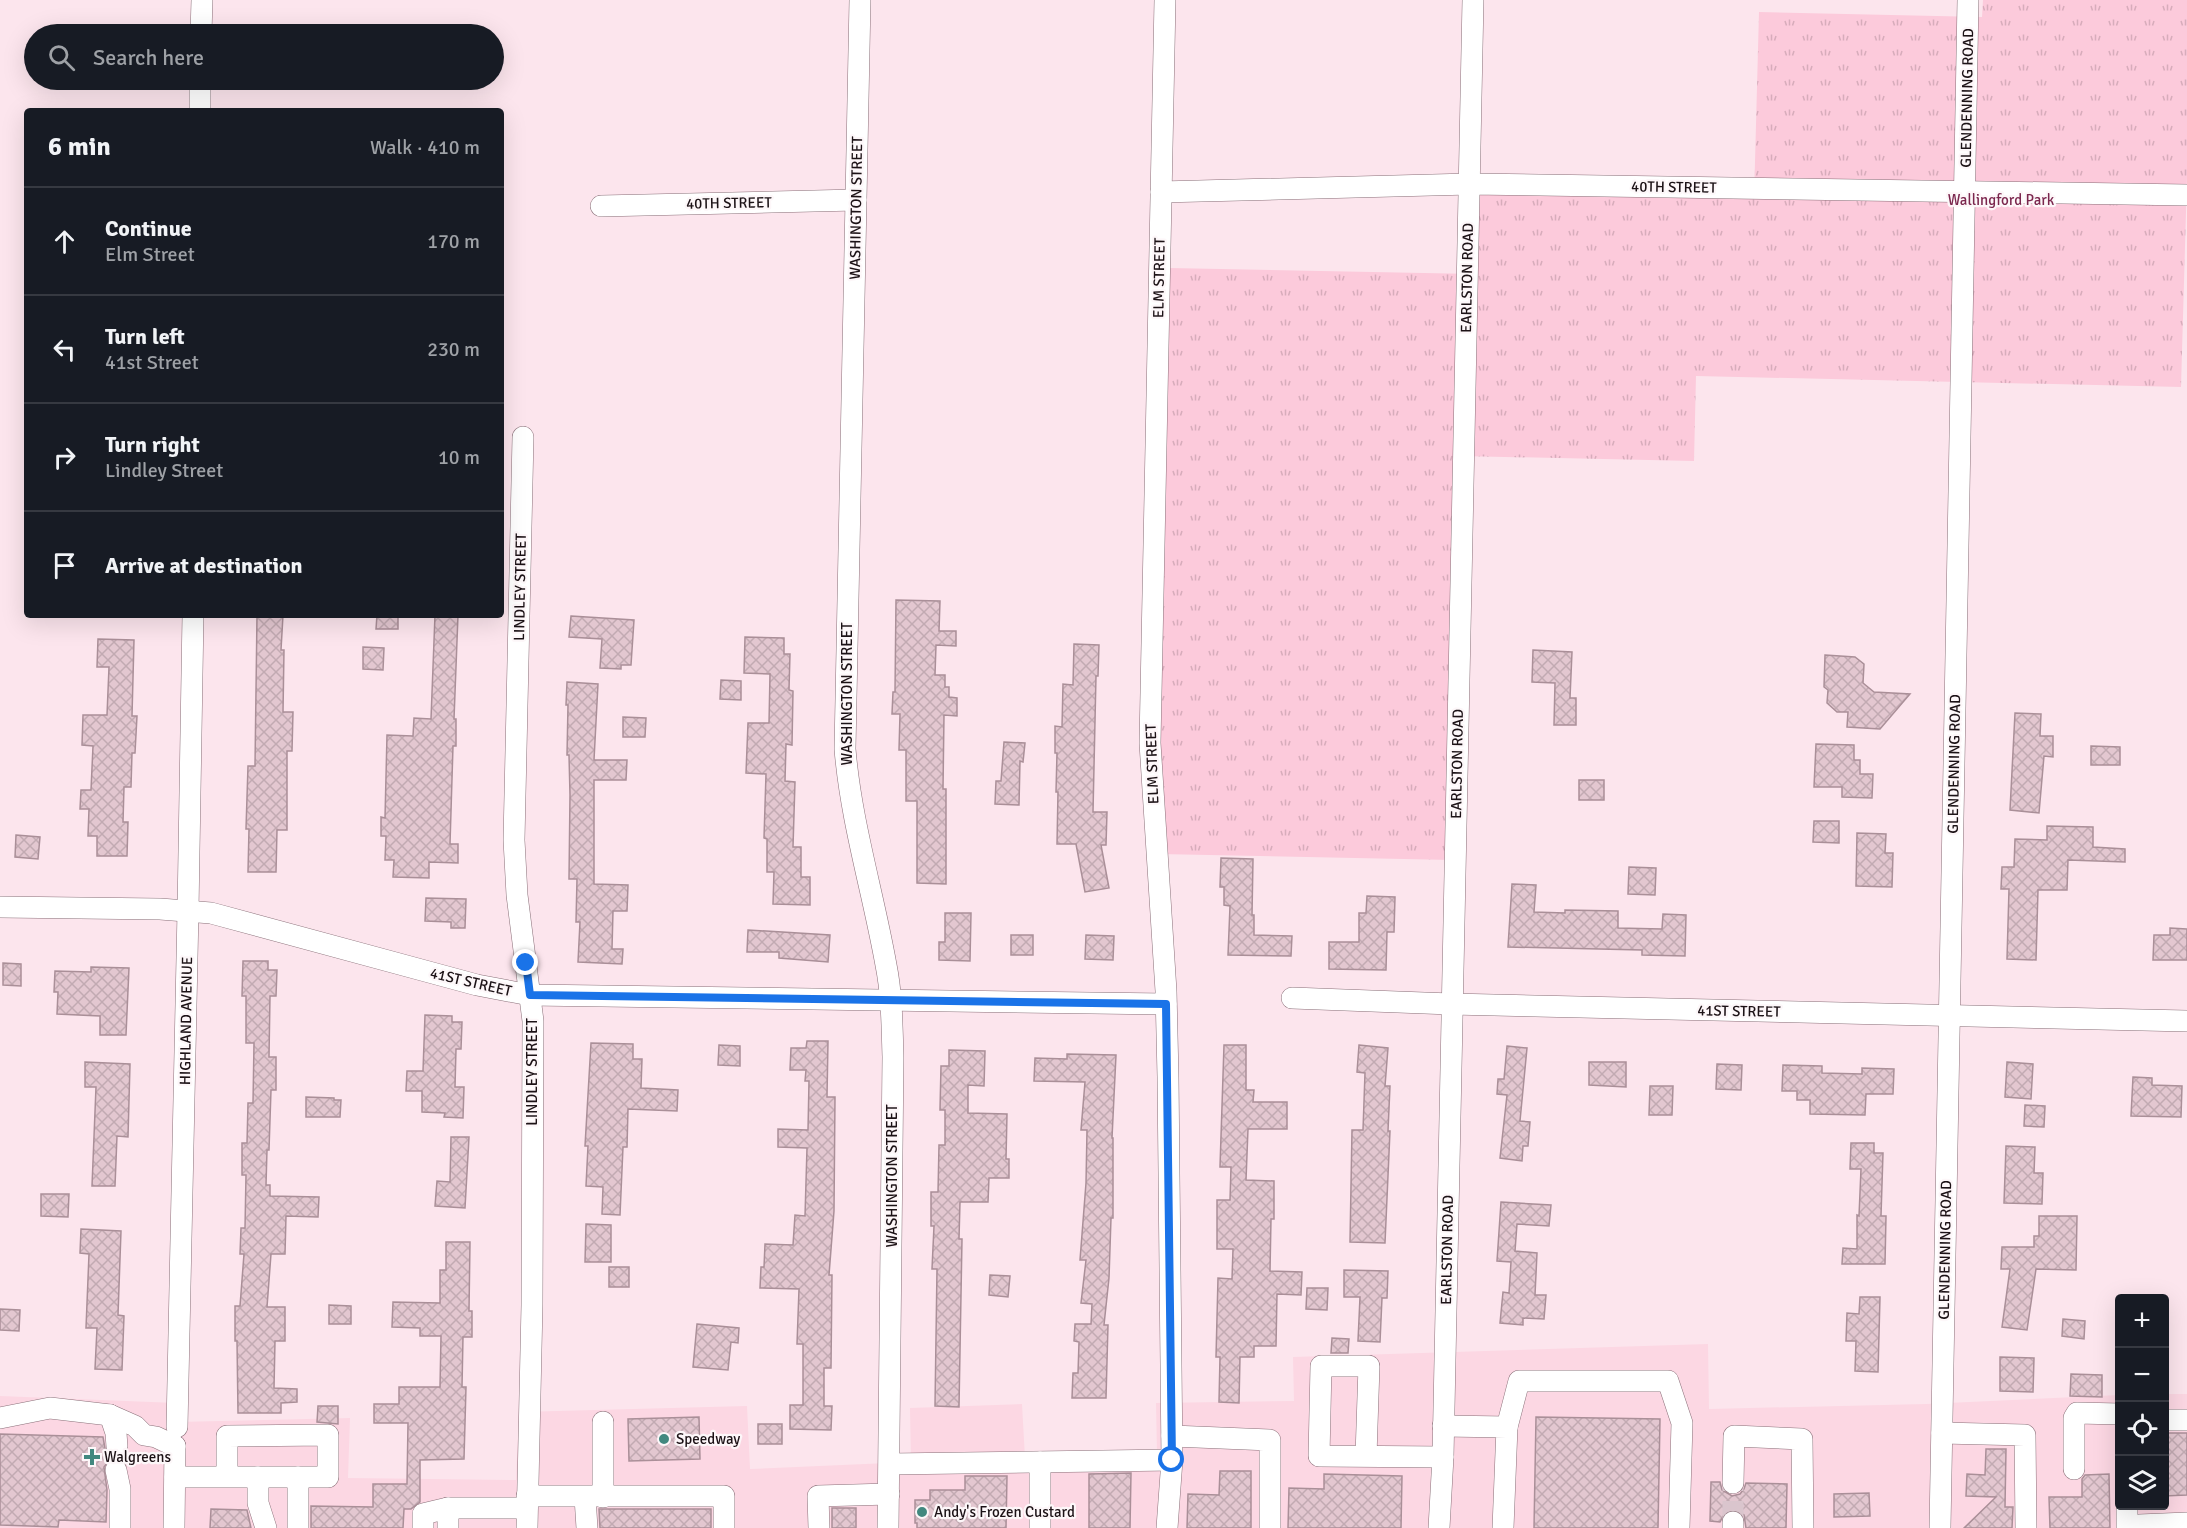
<!DOCTYPE html>
<html lang="en">
<head>
<meta charset="utf-8">
<style>
  body { margin:0; font-family:Signika,sans-serif; background:#20242c; color:#f1f3f6 }
  .controls { position:absolute; right:18px; bottom:18px; display:grid; overflow:hidden; border-radius:6px; box-shadow:0 6px 24px #0002 }
  .controls button { width:54px; height:54px; display:grid; place-items:center; padding:0; border:0; border-bottom:2px solid #363941; background:#171b24; color:#f1f3f6; font:30px sans-serif }
  .stop { position:absolute; width:18px; height:18px; margin:-14px; border:4px solid #1a73e8; border-radius:50%; background:#fff }
  .stop.end { background:#1a73e8; border-color:#fff; box-shadow:0 2px 6px #0008 }
  .list { margin:0; padding:0; list-style:none }
  h2 { display:flex; justify-content:space-between; align-items:center; height:78px; margin:0; padding:0 24px; font-size:26px }
  h2 small { font-size:20px; font-weight:400; color:#9ea1a6 }
  .list li { display:grid; grid-template-columns:39px 1fr auto; gap:18px; align-items:center; box-sizing:border-box; height:108px; padding:0 24px; border-top:2px solid #363941 }
  .list b { display:block; font-size:22px; white-space:nowrap }
  .list p { margin:0; font-size:20px; white-space:nowrap; color:#9ea1a6 }
  .list em { font-size:20px; font-style:normal; color:#9ea1a6 }
  .icon { flex:none; width:33px; height:33px; fill:none; stroke:currentColor; stroke-width:2; stroke-linecap:round; stroke-linejoin:round }
  .map { position:relative; flex:none; width:2187px; height:1528px; overflow:hidden }
  .search { position:absolute; background:#171b24; box-shadow:0 6px 24px #0002; left:24px; top:24px; width:480px; height:66px; display:flex; align-items:center; gap:15px; box-sizing:border-box; padding:0 21px; border-radius:33px; color:#9ea1a6; font-size:22px }
  .panel { position:absolute; background:#171b24; box-shadow:0 6px 24px #0002; left:24px; top:108px; width:480px; height:510px; border-radius:6px }
  .map>svg:first-child { display:block }
  .built { fill:#fcd7e3 }
  .grass { fill:url(#grass-tufts) }
  .building { fill:url(#building-cross-hatch); stroke:#aa8f98; stroke-width:1.5 }
  .lines { fill:none; stroke-linecap:round; stroke-linejoin:round }
  .minor-tunnel { stroke:#dac5cd; stroke-width:21; stroke-dasharray:21 10; stroke-linecap:butt }
  .minor-casing { stroke:#8a7079; stroke-width:22 }
  .minor { stroke:#fff; stroke-width:21 }
  .route { stroke:#1a73e8; stroke-width:8 }
  .poi-dot { fill:#42887f; stroke:#fdf7f9; stroke-width:2 }
  .labels { text-anchor:middle; stroke-width:4.5; stroke-linejoin:round; paint-order:stroke }
  .street-label { font-size:15px; fill:#1c1216; stroke:#fdf7f9 }
  .park-label { font-size:15px; fill:#7b274e; stroke:#fdf7f9 }
  .poi-label { font-size:15px; fill:#1c1216; stroke:#fdf7f9; text-anchor:start }
</style>
</head>
<body>
<div class="map">
<svg width="2187" height="1528" viewBox="0 0 2187 1528">
  <defs>
    <pattern id="grass-tufts" width="24" height="20" patternUnits="userSpaceOnUse" patternTransform="scale(1.5)"><rect width="24" height="20" fill="#fccadb"/><path d="M3 7l-1-3M5 7V3M7 7l1-3M15 17l-1-3M17 17v-4M19 17l1-3" fill="none" stroke="#d7acbb"/></pattern>
    <pattern id="building-cross-hatch" width="8" height="8" patternUnits="userSpaceOnUse" patternTransform="scale(1.5)"><rect width="8" height="8" fill="#e3c7d0"/><path d="M0 0l8 8M0 8l8-8" fill="none" stroke="#c2aab2"/></pattern>
  </defs>
  <rect width="100%" height="100%" fill="#fce5ed"/>
  <path class="built" d="M1708 1344 1709 1409 1926 1404 2119 1395 2120 1506H2164L2165 1394H2187V1528H0V1396L176 1403V1422L350 1418 348 1478 516 1480 519 1412 747 1406 750 1469 911 1462 910 1408 1022 1404 1025 1458 1157 1453 1156 1403 1294 1401 1293 1357Z"/>
  <path class="grass" d="M1983 0H2187V177L2181 387 1696 376 1694 461 1461 456 1452 860 1158 854 1169 268 1475 274 1477 193 1754 199 1759 12 1982 17Z"/>
  <g class="building">
    <path d="M896 600 940 601 939 631H956V646L936 645 935 675H945V687H949V697L957 698V716L944 715 943 789H946V884L917 883V801H906V750H899L900 714H892L893 692H895Z"/>
    <path d="M257 615H283L281 650H284L283 712H293L292 751H287V830H277L276 872H248L249 829H246L248 766H255Z"/>
    <path d="M377 615H398V629H376Z"/>
    <path d="M435 615H458L454 719H456V746H453L450 844H458V863L429 862V878L393 877 394 860H385L386 836H381V817L385 818 387 735 413 736 414 718 431 719Z"/>
    <path d="M571 616 634 620 631 665H621V669L600 668 602 639 569 637Z"/>
    <path d="M745 637 784 638V654H790L789 690 793 691 792 745 786 744 785 781 795 782 793 847H801V877H810V905L773 904 774 872H767V839L764 838 766 774 746 773 748 723H769L770 674 744 673Z"/>
    <path d="M98 639 134 640 132 716H137L135 753H132L131 787H124L123 822H128L127 856H97V836H88L89 809H80L81 790H91L93 746 82 745 83 715H107L109 667H97Z"/>
    <path d="M1074 644 1099 645 1098 676H1096L1093 812H1107L1106 845H1101L1109 888 1085 892 1076 844H1057L1058 792H1056L1057 753H1055V726L1062 727 1063 684 1073 685Z"/>
    <path d="M363 647 384 648 383 670 363 669Z"/>
    <path d="M1533 650 1572 652 1570 698H1576V725H1554L1555 683 1532 682Z"/>
    <path d="M1825 655 1855 657 1864 664 1863 683 1874 692 1910 694 1880 729 1847 727 1848 712H1837L1827 703 1828 690 1824 687Z"/>
    <path d="M721 680 741 681V700L720 699Z"/>
    <path d="M567 682 598 684 594 760H627L626 780H594V884L628 885 627 911H613L612 949H623L622 964 578 962 580 922H576L577 879H569L570 795 569 755H567L568 705H566Z"/>
    <path d="M2015 713 2041 714 2040 736H2053V757L2044 756 2039 813 2010 810Z"/>
    <path d="M623 717 646 718 645 737H623Z"/>
    <path d="M1004 742 1025 743 1023 762 1020 761 1019 805 995 804 996 781H1001Z"/>
    <path d="M1816 744 1854 745V760H1860V774H1873L1872 798 1842 797V787H1814Z"/>
    <path d="M2091 746 2120 747V765H2091Z"/>
    <rect x="1579" y="780" width="25" height="20"/>
    <path d="M1814 821H1839V843L1813 842Z"/>
    <path d="M2047 826 2093 827V847L2125 849V862L2068 860 2067 890H2038L2036 960 2007 959 2009 889H2001L2002 867H2014L2015 839 2047 840Z"/>
    <path d="M1857 833 1886 834 1885 853H1893L1892 887 1856 886Z"/>
    <path d="M16 835 40 837 38 859 15 857Z"/>
    <path d="M1221 858 1253 859 1252 915H1254V935L1292 936 1291 956 1228 955 1230 906 1224 905V887H1220Z"/>
    <path d="M1629 867 1656 868 1655 895 1628 894Z"/>
    <path d="M1512 884 1536 885 1534 912 1565 913V910L1618 911V928L1662 929 1663 914 1686 915 1685 956 1642 955V950L1508 947Z"/>
    <path d="M1367 896 1395 897 1394 932H1387L1386 970 1329 969V942H1359V913H1366Z"/>
    <path d="M426 898 466 899 465 928H451V922L425 921Z"/>
    <path d="M945 913H971L970 961 939 960V942H945Z"/>
    <path d="M2170 928 2187 929V960H2153L2154 935H2170Z"/>
    <path d="M748 930 830 935 828 962 779 958V952H747Z"/>
    <rect x="1011" y="935" width="22" height="20"/>
    <path d="M1086 935 1114 936 1113 960 1085 959Z"/>
    <path d="M243 961H268V970H277L276 996H270L269 1057H276V1090H271L269 1150H267L266 1185H270V1196L319 1197 318 1217 286 1216 285 1254H271L267 1307H285V1341H275L274 1388 297 1389V1402L281 1403V1413H238L237 1341H235V1306H240L244 1254H240L241 1228H245L246 1175H242V1143H247L248 1103H253L254 1043H246V996H242Z"/>
    <path d="M3 963 21 964V986L3 985Z"/>
    <path d="M91 967 129 968 126 1035H100V1016L57 1014 58 992H54L55 971 91 972Z"/>
    <path d="M425 1015 452 1016V1022H462L461 1049H456L455 1087H464L463 1118 444 1117 445 1113 422 1112V1091H406L407 1071H423Z"/>
    <path d="M807 1041H828L827 1097H835L834 1211 829 1275H832L831 1368H824V1406H832L831 1430 790 1429V1405H803V1344H797L799 1289 760 1288 761 1267H764L765 1244 793 1245 795 1215 805 1216 807 1148 778 1147V1129L808 1130 809 1081H805L806 1070H790L791 1048H806Z"/>
    <path d="M591 1043 633 1044V1059H642L641 1088 678 1090 677 1111 628 1109 627 1147H623L620 1215 602 1214 603 1187 586 1186 588 1146H585Z"/>
    <path d="M719 1045 740 1046V1066L718 1065Z"/>
    <path d="M1224 1045H1246V1090H1254L1253 1102H1287V1129H1248L1246 1180 1274 1181V1219H1271L1270 1271 1302 1272 1301 1295 1277 1294 1276 1346H1254V1357H1240L1239 1403 1219 1402 1220 1357H1216L1218 1278 1232 1279 1233 1249H1217V1200H1230L1231 1167H1220Z"/>
    <path d="M1359 1045 1388 1048 1385 1086H1390L1388 1131H1390L1385 1243 1350 1242 1352 1130H1363L1365 1073 1357 1072Z"/>
    <path d="M1507 1046 1527 1048 1520 1121 1530 1122 1528 1146H1523L1522 1161 1500 1158 1507 1095 1497 1094 1498 1079H1504Z"/>
    <path d="M949 1050 985 1051 984 1086 968 1085V1113L1007 1114 1006 1159H1009V1178H989L988 1202H960L959 1239H962L959 1407 935 1406 937 1269H932L934 1226H931V1192H938L939 1145H945V1110H940L941 1066H949Z"/>
    <path d="M1067 1054 1116 1055 1112 1138H1113V1218H1111L1109 1278 1104 1325H1108L1106 1398H1072L1073 1373H1078L1079 1342 1074 1341 1075 1324H1091L1092 1304 1081 1303 1086 1260H1080L1086 1183 1087 1130H1081L1085 1082 1034 1081 1035 1058 1067 1059Z"/>
    <path d="M85 1062 130 1064 128 1137 117 1136 115 1186H92L96 1087H85Z"/>
    <path d="M1589 1062H1626V1087L1589 1085Z"/>
    <path d="M2007 1062 2033 1064 2031 1099 2005 1097Z"/>
    <path d="M1717 1064 1742 1065 1741 1090 1716 1089Z"/>
    <path d="M1783 1065 1822 1066V1073L1862 1074V1068L1894 1069 1893 1094H1866L1865 1115 1810 1114V1100H1797V1091H1782Z"/>
    <path d="M2133 1077 2152 1078V1085L2182 1086 2181 1117 2131 1116Z"/>
    <path d="M1650 1086H1673L1672 1115H1649Z"/>
    <path d="M306 1097 334 1098V1100H341L340 1117H306Z"/>
    <path d="M2025 1105 2045 1106 2044 1127 2024 1126Z"/>
    <path d="M451 1137H469L465 1208 435 1206 437 1181 450 1182Z"/>
    <path d="M1851 1143H1874V1153H1883L1881 1216H1886L1885 1264H1842L1843 1248 1857 1249V1215L1859 1216 1861 1169H1850Z"/>
    <path d="M2006 1146 2035 1147 2034 1173H2043L2042 1204 2004 1203Z"/>
    <path d="M41 1194H69L68 1217 41 1216Z"/>
    <path d="M1501 1202 1551 1205 1549 1226 1517 1224 1515 1251 1537 1253 1535 1295H1546L1544 1319 1523 1318V1325L1500 1323 1503 1292 1509 1293 1511 1262 1497 1261Z"/>
    <path d="M2039 1216H2077L2076 1270 2036 1269 2027 1330 2002 1327 2010 1269H2001L2002 1247H2034V1236H2039Z"/>
    <path d="M586 1224 611 1225V1262H585Z"/>
    <path d="M81 1229 121 1231 118 1315 124 1316 122 1370 95 1369 97 1328H86L89 1254 80 1253Z"/>
    <path d="M446 1242H470L469 1311H472V1337H463L462 1387H466L464 1459 420 1460V1502L411 1509H404L403 1528H311V1506L373 1507V1484H407L408 1423H374V1404H399V1387H440L441 1336H420V1328L392 1327 393 1302 440 1303V1270H446Z"/>
    <rect x="609" y="1267" width="20" height="20"/>
    <path d="M1344 1270 1388 1271 1387 1298H1382L1380 1342 1358 1341 1360 1297H1344Z"/>
    <path d="M990 1275 1010 1276 1008 1297 989 1295Z"/>
    <path d="M1307 1288H1328L1327 1310 1306 1309Z"/>
    <path d="M1860 1297H1880L1878 1372 1855 1371 1856 1341H1846L1847 1313 1859 1314Z"/>
    <path d="M329 1305 351 1306V1324H329Z"/>
    <path d="M0 1309 20 1310 19 1331 0 1330Z"/>
    <path d="M2063 1319 2085 1321 2084 1339 2062 1336Z"/>
    <path d="M697 1324 739 1328 738 1343 731 1342 728 1370 693 1367Z"/>
    <path d="M1332 1338 1349 1339 1348 1353H1331Z"/>
    <path d="M2000 1357 2034 1358 2033 1392 2000 1391Z"/>
    <path d="M2071 1374 2102 1375V1397L2070 1396Z"/>
    <path d="M318 1406H338V1424L317 1422Z"/>
    <path d="M699 1417 700 1459 629 1461 628 1419Z"/>
    <path d="M1536 1417 1660 1419 1658 1528H1534Z"/>
    <rect x="758" y="1424" width="24" height="20"/>
    <path d="M2164 1433H2187V1495L2164 1496Z"/>
    <path d="M0 1434 103 1437 106 1454 111 1458 104 1467 107 1490 106 1522 59 1520 58 1527 0 1525Z"/>
    <path d="M1986 1449H2006L2005 1507H2013L2012 1528H1964L1996 1497 1966 1496 1967 1474 1985 1475Z"/>
    <path d="M1220 1471H1251V1528H1187L1188 1494 1219 1495Z"/>
    <path d="M1131 1473 1130 1528H1089V1474Z"/>
    <path d="M1324 1474 1402 1476 1401 1528H1288L1289 1488 1324 1489Z"/>
    <path d="M2109 1474 2110 1528H2050L2049 1497H2082V1479L2085 1475Z"/>
    <path d="M965 1476H1007L1006 1528H917V1523H915V1500H930V1490H965Z"/>
    <path d="M1711 1482H1720L1722 1490 1732 1496 1740 1494 1744 1489 1746 1483 1787 1484 1786 1528H1746L1744 1515 1734 1509 1726 1511 1720 1522 1710 1521Z"/>
    <path d="M1869 1493 1870 1516 1834 1517V1494Z"/>
    <rect x="832" y="1508" width="24" height="20"/>
    <path d="M211 1509 247 1510 251 1528H210Z"/>
    <path d="M599 1509H711V1528H600Z"/>
  </g>
  <g class="lines">
    <path class="minor-tunnel" d="M1733 1522V1483"/>
    <defs>
      <g id="minor">
        <path d="M860 0 845 749C851 822 873 892 886 965 892 995 892 1026 893 1057L888 1528"/>
        <path d="M1165 0 1150 743 1166 991 1168 1077 1172 1460 1167 1528"/>
        <path d="M201 34 202 0"/>
        <path d="M200 111V80"/>
        <path d="M1161 192 1470 184 2187 195"/>
        <path d="M601 206 856 200"/>
        <path d="M523 437 514 840 517 895 533 1021 532 1305 527 1528"/>
        <path d="M0 907 160 909 211 913 477 985 530 995 1166 1004"/>
        <path d="M1292 998 1451 1004 2187 1021"/>
        <path d="M110 1415 116 1433 117 1447"/>
        <path d="M0 1418 50 1408 110 1415 135 1426 144 1435 156 1437 175 1446"/>
        <path d="M2164 1420H2187"/>
        <path d="M1443 1426 1507 1427 1503 1528"/>
        <path d="M177 1427 188 911 193 615"/>
        <path d="M1507 1427 1519 1381H1668L1682 1423 1679 1528"/>
        <path d="M1942 1433 2025 1435 2026 1528"/>
        <path d="M1172 1436 1270 1440V1528"/>
        <path d="M1366 1456 1369 1366H1321L1319 1456 1443 1457"/>
        <path d="M890 1464 1172 1460"/>
        <path d="M2074 1469V1418L2077 1413 2120 1414"/>
        <path d="M116 1470 120 1489V1528"/>
        <path d="M175 1477H328V1435L227 1436V1477"/>
        <path d="M258 1477V1503L266 1528"/>
        <path d="M298 1477V1528"/>
        <path d="M1733 1483 1734 1436 1802 1439 1803 1528"/>
        <path d="M527 1496H724V1528"/>
        <path d="M585 1497 587 1528"/>
        <path d="M603 1497V1422"/>
        <path d="M2127 1506V1528"/>
        <path d="M2139 1525 2187 1523"/>
        <path d="M174 1528 175 1446"/>
        <path d="M423 1528V1514L448 1508"/>
        <path d="M448 1528V1508H527"/>
        <path d="M819 1528 818 1496 889 1494"/>
        <path d="M1040 1528V1462"/>
        <path d="M1439 1528 1443 1457 1473 0"/>
        <path d="M1733 1528V1522"/>
        <path d="M1940 1528 1968 0"/>
      </g>
    </defs>
    <use href="#minor" class="minor-casing"/>
    <use href="#minor" class="minor"/>
  </g>
  <g class="lines">
    <path class="route" d="M526 963 530 995 1166 1004 1172 1460"/>
  </g>
  <g class="poi-dot">
    <circle cx="664" cy="1439" r="6"/>
    <path d="M89 1448h6v6h6v6h-6v6h-6v-6h-6v-6h6z"/>
    <circle cx="922" cy="1512" r="6"/>
  </g>
  <g class="labels">
    <g class="street-label">
      <text transform="translate(1967 98) rotate(-89)" y="5">GLENDENNING ROAD</text>
      <text transform="translate(1674 187) rotate(1)" y="5">40TH STREET</text>
      <text transform="translate(729 203) rotate(-1)" y="5">40TH STREET</text>
      <text transform="translate(856 208) rotate(-89)" y="5">WASHINGTON STREET</text>
      <text transform="translate(1159 278) rotate(-89)" y="5">ELM STREET</text>
      <text transform="translate(1467 278) rotate(-89)" y="5">EARLSTON ROAD</text>
      <text transform="translate(520 587) rotate(-89)" y="5">LINDLEY STREET</text>
      <text transform="translate(847 694) rotate(-90)" y="5">WASHINGTON STREET</text>
      <text transform="translate(1152 764) rotate(-92)" y="5">ELM STREET</text>
      <text transform="translate(1457 764) rotate(-89)" y="5">EARLSTON ROAD</text>
      <text transform="translate(1954 764) rotate(-89)" y="5">GLENDENNING ROAD</text>
      <text transform="translate(471 982) rotate(13)" y="5">41ST STREET</text>
      <text transform="translate(1739 1011) rotate(1)" y="5">41ST STREET</text>
      <text transform="translate(186 1021) rotate(-89)" y="5">HIGHLAND AVENUE</text>
      <text transform="translate(532 1072) rotate(-90)" y="5">LINDLEY STREET</text>
      <text transform="translate(892 1176) rotate(-90)" y="5">WASHINGTON STREET</text>
      <text transform="translate(1447 1250) rotate(-89)" y="5">EARLSTON ROAD</text>
      <text transform="translate(1945 1250) rotate(-89)" y="5">GLENDENNING ROAD</text>
    </g>
    <g class="park-label">
      <text x="2001" y="205">Wallingford Park</text>
    </g>
    <g class="poi-label">
      <text x="676" y="1444">Speedway</text>
      <text x="104" y="1462">Walgreens</text>
      <text x="934" y="1517">Andy's Frozen Custard</text>
    </g>
  </g>
</svg>
<div class="controls">
<button>+</button>
<button>−</button>
<button><svg class="icon" aria-label="locate" viewBox="0 0 24 24"><circle cx="12" cy="12" r="6"/><path d="M12 2v4M12 18v4M2 12h4M18 12h4"/></svg></button>
<button><svg class="icon" aria-label="layers" viewBox="0 0 24 24"><path d="M12 4l9 5-9 5-9-5zM3 14l9 5 9-5"/></svg></button>
</div>
<div class="stop" style="left:1172px;top:1460px"></div>
<div class="stop end" style="left:526px;top:963px"></div>
<div class="search"><svg class="icon" aria-label="search" viewBox="0 0 24 24"><circle cx="10" cy="10" r="6"/><path d="M15 15l6 6"/></svg>Search here</div>
<section class="panel">
<h2>6 min<small>Walk · 410 m</small></h2>
<ul class="list">
<li><svg class="icon" aria-label="ahead" viewBox="0 0 24 24"><path d="M12 20V5M6 11l6-6 6 6"/></svg><div><b>Continue</b><p>Elm Street</p></div><em>170 m</em></li>
<li><svg class="icon" aria-label="left" viewBox="0 0 24 24"><path d="M17 20v-9H6M10 6l-5 5 5 5"/></svg><div><b>Turn left</b><p>41st Street</p></div><em>230 m</em></li>
<li><svg class="icon" aria-label="right" viewBox="0 0 24 24"><path d="M7 20v-9h11M14 6l5 5-5 5"/></svg><div><b>Turn right</b><p>Lindley Street</p></div><em>10 m</em></li>
<li><svg class="icon" aria-label="arrive" viewBox="0 0 24 24"><path d="M6 21V4h12l-3 4 3 4H6"/></svg><div><b>Arrive at destination</b></div></li>
</ul>
</section>
</div>
</body>
</html>
